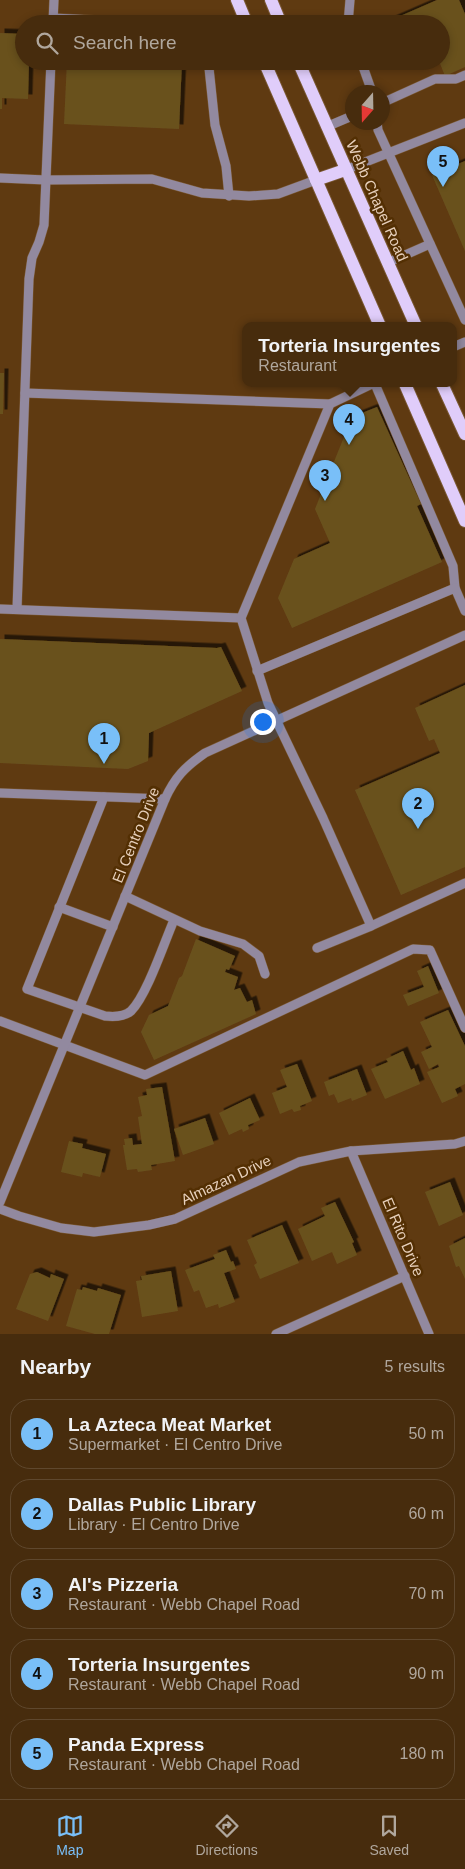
<!DOCTYPE html>
<html lang="en">
<head>
<meta charset="utf-8">
<style>
  body { margin:0; font-family:Arial,sans-serif; background:#4e3416; color:#f1f3f6 }
  .compass { position:absolute; left:345px; top:85px; width:45px; height:45px; border-radius:50%; background:#472c0d; box-shadow:0 2px 8px #0003; rotate:200deg }
  .you { position:absolute; left:262px; top:721px; width:18px; height:18px; margin:-12px; border:4px solid #fff; border-radius:50%; background:#1a73e8; box-shadow:0 0 0 8px #1a73e833 }
  .badge { display:grid; place-items:center; width:32px; height:32px; border-radius:50%; background:#79bff8; color:#111; font-size:16px; font-weight:700 }
  .pin { position:absolute; translate:-50% -41px; filter:drop-shadow(0 1px 2px #0008) }
  .pin::after { content:''; position:absolute; top:26px; width:18px; height:15px; background:inherit; clip-path:polygon(0 0,100% 0,50% 100%) }
  .popup { position:absolute; left:242px; top:322px; width:215px; height:65px; box-sizing:border-box; display:grid; place-content:center; border-radius:10px; background:#472c0d; filter:drop-shadow(0 1px 4px #0005); font-size:16px; white-space:nowrap; color:#b0a79d }
  .popup b { font-size:19px; color:#f1f3f6 }
  .popup::after { content:''; position:absolute; left:50%; top:100%; margin-left:-10px; border:10px solid transparent; border-top-color:#472c0d }
  .list { margin:0; padding:0; list-style:none }
  h2 { display:flex; justify-content:space-between; align-items:center; height:65px; margin:0; padding:0 20px; font-size:21px }
  h2 small { font-size:16px; font-weight:400; color:#b0a79d }
  .list li { display:grid; grid-template-columns:32px 1fr auto; gap:15px; align-items:center; box-sizing:border-box; height:70px; margin:0 10px 10px; padding:0 10px; border:1px solid #5f482e; border-radius:20px }
  .list b { display:block; font-size:19px; white-space:nowrap }
  .list p { margin:0; font-size:16px; white-space:nowrap; color:#b0a79d }
  .list em { font-size:16px; font-style:normal; color:#b0a79d }
  .icon { flex:none; width:28px; height:28px; fill:none; stroke:currentColor; stroke-width:2; stroke-linecap:round; stroke-linejoin:round }
  .map { position:relative; flex:none; width:465px; height:1334px; overflow:hidden }
  .search { position:absolute; background:#472c0d; box-shadow:0 2px 8px #0003; left:15px; right:15px; top:15px; height:55px; display:flex; align-items:center; gap:12px; box-sizing:border-box; padding:0 18px; border-radius:28px; color:#b0a79d; font-size:19px }
  .sheet { height:465px; background:#472c0d }
  nav { display:flex; justify-content:space-around; align-items:center; box-sizing:border-box; height:70px; border-top:1px solid #5f482e; background:#472c0d; font-size:14px; color:#b0a79d }
  nav a { display:grid; justify-items:center; gap:2px }
  nav .on { color:#79bff8 }
  .map>svg:first-child { display:block }
  .building { fill:#69511e; filter:url(#shadow) }
  .lines { fill:none; stroke-linecap:round; stroke-linejoin:round }
  .minor-casing { stroke:#7a5833; stroke-width:10 }
  .major-casing { stroke:#7a5833; stroke-width:14 }
  .minor { stroke:#92899f; stroke-width:9 }
  .major { stroke:#e0cdfa; stroke-width:12 }
  .labels { text-anchor:middle; stroke-width:5; stroke-linejoin:round; paint-order:stroke }
  .street-label { font-size:15px; fill:#e7d0bc; stroke:#532f03 }
</style>
</head>
<body>
<div class="map">
<svg width="465" height="1334" viewBox="0 0 465 1334">
  <defs>
    <filter id="shadow"><feDropShadow dx="4.5" dy="-4.5" stdDeviation="0" flood-color="#0009"/></filter>
  </defs>
  <rect width="100%" height="100%" fill="#5f3a11"/>
  <g class="building">
    <path d="M437 0H459L465 14V67L445 76 439 61H441V24H382Z"/>
    <path d="M0 33 24 34V61H29L28 99 2 98V109H0Z"/>
    <path d="M67 61H182L179 129 64 124Z"/>
    <path d="M465 161V251L432 175Z"/>
    <path d="M0 373H4L3 414H0Z"/>
    <path d="M377 407 421 504 417 506 442 562 292 628 278 598 294 559 330 543 315 509 352 417Z"/>
    <path d="M0 639 217 648 221 647 242 691 149 733 148 761 128 769 0 763Z"/>
    <path d="M465 685V867L401 895 355 790 440 753 434 739 429 741 415 708Z"/>
    <path d="M196 939 235 956 229 970 226 969 225 972 238 977 234 990 240 988 247 1002 252 1000 256 1014 154 1060 141 1032 149 1015 168 1006 179 978 182 976Z"/>
    <path d="M428 966 439 993 408 1006 403 995 424 987 417 971Z"/>
    <path d="M448 1010 465 1046V1084L455 1089 458 1096 442 1103 427 1072 439 1067 438 1064 429 1069 421 1052 432 1047 420 1022Z"/>
    <path d="M403 1051 411 1070 414 1068 420 1084 385 1099 371 1069 388 1062 386 1059Z"/>
    <path d="M297 1064 312 1101 300 1106 301 1110 294 1112 292 1109 280 1114 272 1093 287 1087 280 1070Z"/>
    <path d="M357 1069 367 1095 352 1101 351 1098 338 1103 334 1094 329 1096 324 1082Z"/>
    <path d="M162 1087 175 1161 151 1165 152 1170 138 1172 137 1169 127 1170 123 1145H125L124 1139 132 1138 133 1145 142 1144 138 1117 142 1116 138 1097 147 1095 146 1089Z"/>
    <path d="M250 1098 260 1120 248 1125 249 1129 243 1132 242 1129 229 1135 219 1113Z"/>
    <path d="M205 1118 214 1144 183 1155 174 1129Z"/>
    <path d="M69 1141 83 1144 82 1148 106 1154 100 1177 83 1173 82 1177 61 1172Z"/>
    <path d="M450 1182 463 1215 439 1226 425 1192Z"/>
    <path d="M335 1202 354 1242 352 1243 357 1255 337 1264 332 1252 312 1261 298 1229 325 1216 321 1208Z"/>
    <path d="M282 1225 299 1263 260 1279 254 1265 257 1263 247 1240Z"/>
    <path d="M465 1238V1279L459 1266 456 1267 449 1246Z"/>
    <path d="M226 1250 231 1262 233 1261 236 1269 224 1273 235 1302 219 1308 218 1304 206 1308 199 1290 194 1292 185 1270 215 1259 213 1255Z"/>
    <path d="M171 1271 178 1311 142 1317 136 1281 142 1280 141 1276Z"/>
    <path d="M37 1272 50 1278 51 1274 64 1279 48 1321 16 1309 30 1274Z"/>
    <path d="M83 1287 97 1291 98 1288 121 1295 109 1334H95L66 1326 77 1289 82 1290Z"/>
  </g>
  <g class="lines">
    <defs>
      <g id="minor">
        <path d="M53 18 177 24"/>
        <path d="M53 22 54 0"/>
        <path d="M232 24 244 18"/>
        <path d="M348 24 350 0"/>
        <path d="M206 61 209 68 215 125 226 166 229 196"/>
        <path d="M361 61 372 92"/>
        <path d="M382 103 435 79H456L465 75"/>
        <path d="M377 122 378 130 465 320"/>
        <path d="M326 127 352 116"/>
        <path d="M345 170 465 123"/>
        <path d="M0 178 46 180 152 179 202 193 249 196 278 194 316 180"/>
        <path d="M387 263 430 244"/>
        <path d="M453 347 465 342"/>
        <path d="M375 384 453 566 455 588"/>
        <path d="M25 393 330 404"/>
        <path d="M0 609 241 618"/>
        <path d="M17 609 29 279 32 258 39 242 44 225 51 61"/>
        <path d="M257 671 455 588 465 611"/>
        <path d="M0 793 165 799"/>
        <path d="M104 797 27 989 105 1016C114 1017 124 1017 131 1011 147 995 164 943 174 920"/>
        <path d="M125 896 200 931 243 944 259 956 265 974"/>
        <path d="M59 907 113 927"/>
        <path d="M371 926 323 818 268 703 241 618 330 404 372 384"/>
        <path d="M317 948 371 926 465 883"/>
        <path d="M0 1021 145 1075 413 949 430 950 465 1028"/>
        <path d="M351 1151 429 1334"/>
        <path d="M0 1202 165 799C175 777 185 767 205 753L465 635"/>
        <path d="M0 1209 19 1216 61 1228 94 1232 149 1225 175 1219 299 1162 351 1151 455 1144 465 1141"/>
        <path d="M276 1334 405 1276"/>
      </g>
      <g id="major">
        <path d="M237 0 247 24"/>
        <path d="M271 0 281 24"/>
        <path d="M264 61 380 326"/>
        <path d="M298 61 416 326"/>
        <path d="M316 180 345 170"/>
        <path d="M405 384 465 521"/>
        <path d="M442 384 465 434"/>
      </g>
    </defs>
    <use href="#minor" class="minor-casing"/>
    <use href="#major" class="major-casing"/>
    <use href="#minor" class="minor"/>
    <use href="#major" class="major"/>
  </g>
  <g class="labels">
    <g class="street-label">
      <text transform="translate(377 201) rotate(66)" y="5">Webb Chapel Road</text>
      <text transform="translate(136 835) rotate(-68)" y="5">El Centro Drive</text>
      <text transform="translate(226 1180) rotate(-25)" y="5">Almazan Drive</text>
      <text transform="translate(403 1237) rotate(67)" y="5">El Rito Drive</text>
    </g>
  </g>
</svg>
<svg class="compass" viewBox="-18 -18 36 36"><path d="M0-13l5 13h-10z" fill="#e53935"/><path d="M0 13l5-13h-10z" fill="#b0a79d"/></svg>
<div class="you"></div>
<div class="pin badge" style="left:104px;top:764px">1</div>
<div class="pin badge" style="left:418px;top:829px">2</div>
<div class="pin badge" style="left:325px;top:501px">3</div>
<div class="pin badge" style="left:349px;top:445px">4</div>
<div class="popup"><b>Torteria Insurgentes</b>Restaurant</div>
<div class="pin badge" style="left:443px;top:187px">5</div>
<div class="search"><svg class="icon" aria-label="search" viewBox="0 0 24 24"><circle cx="10" cy="10" r="6"/><path d="M15 15l6 6"/></svg>Search here</div>
</div>
<section class="sheet">
<h2>Nearby<small>5 results</small></h2>
<ul class="list">
<li><span class="badge">1</span><div><b>La Azteca Meat Market</b><p>Supermarket · El Centro Drive</p></div><em>50 m</em></li>
<li><span class="badge">2</span><div><b>Dallas Public Library</b><p>Library · El Centro Drive</p></div><em>60 m</em></li>
<li><span class="badge">3</span><div><b>Al's Pizzeria</b><p>Restaurant · Webb Chapel Road</p></div><em>70 m</em></li>
<li><span class="badge">4</span><div><b>Torteria Insurgentes</b><p>Restaurant · Webb Chapel Road</p></div><em>90 m</em></li>
<li><span class="badge">5</span><div><b>Panda Express</b><p>Restaurant · Webb Chapel Road</p></div><em>180 m</em></li>
</ul>
</section>
<nav>
<a class="on"><svg class="icon" aria-label="map" viewBox="0 0 24 24"><path d="M3 6l6-2 6 2 6-2v14l-6 2-6-2-6 2zM9 4v14M15 6v14"/></svg>Map</a>
<a><svg class="icon" aria-label="directions" viewBox="0 0 24 24"><path d="M12 3l9 9-9 9-9-9zM9 14v-3h6M13 9l2 2-2 2"/></svg>Directions</a>
<a><svg class="icon" aria-label="saved" viewBox="0 0 24 24"><path d="M7 4h10v16l-5-4-5 4z"/></svg>Saved</a>
</nav>
</body>
</html>
